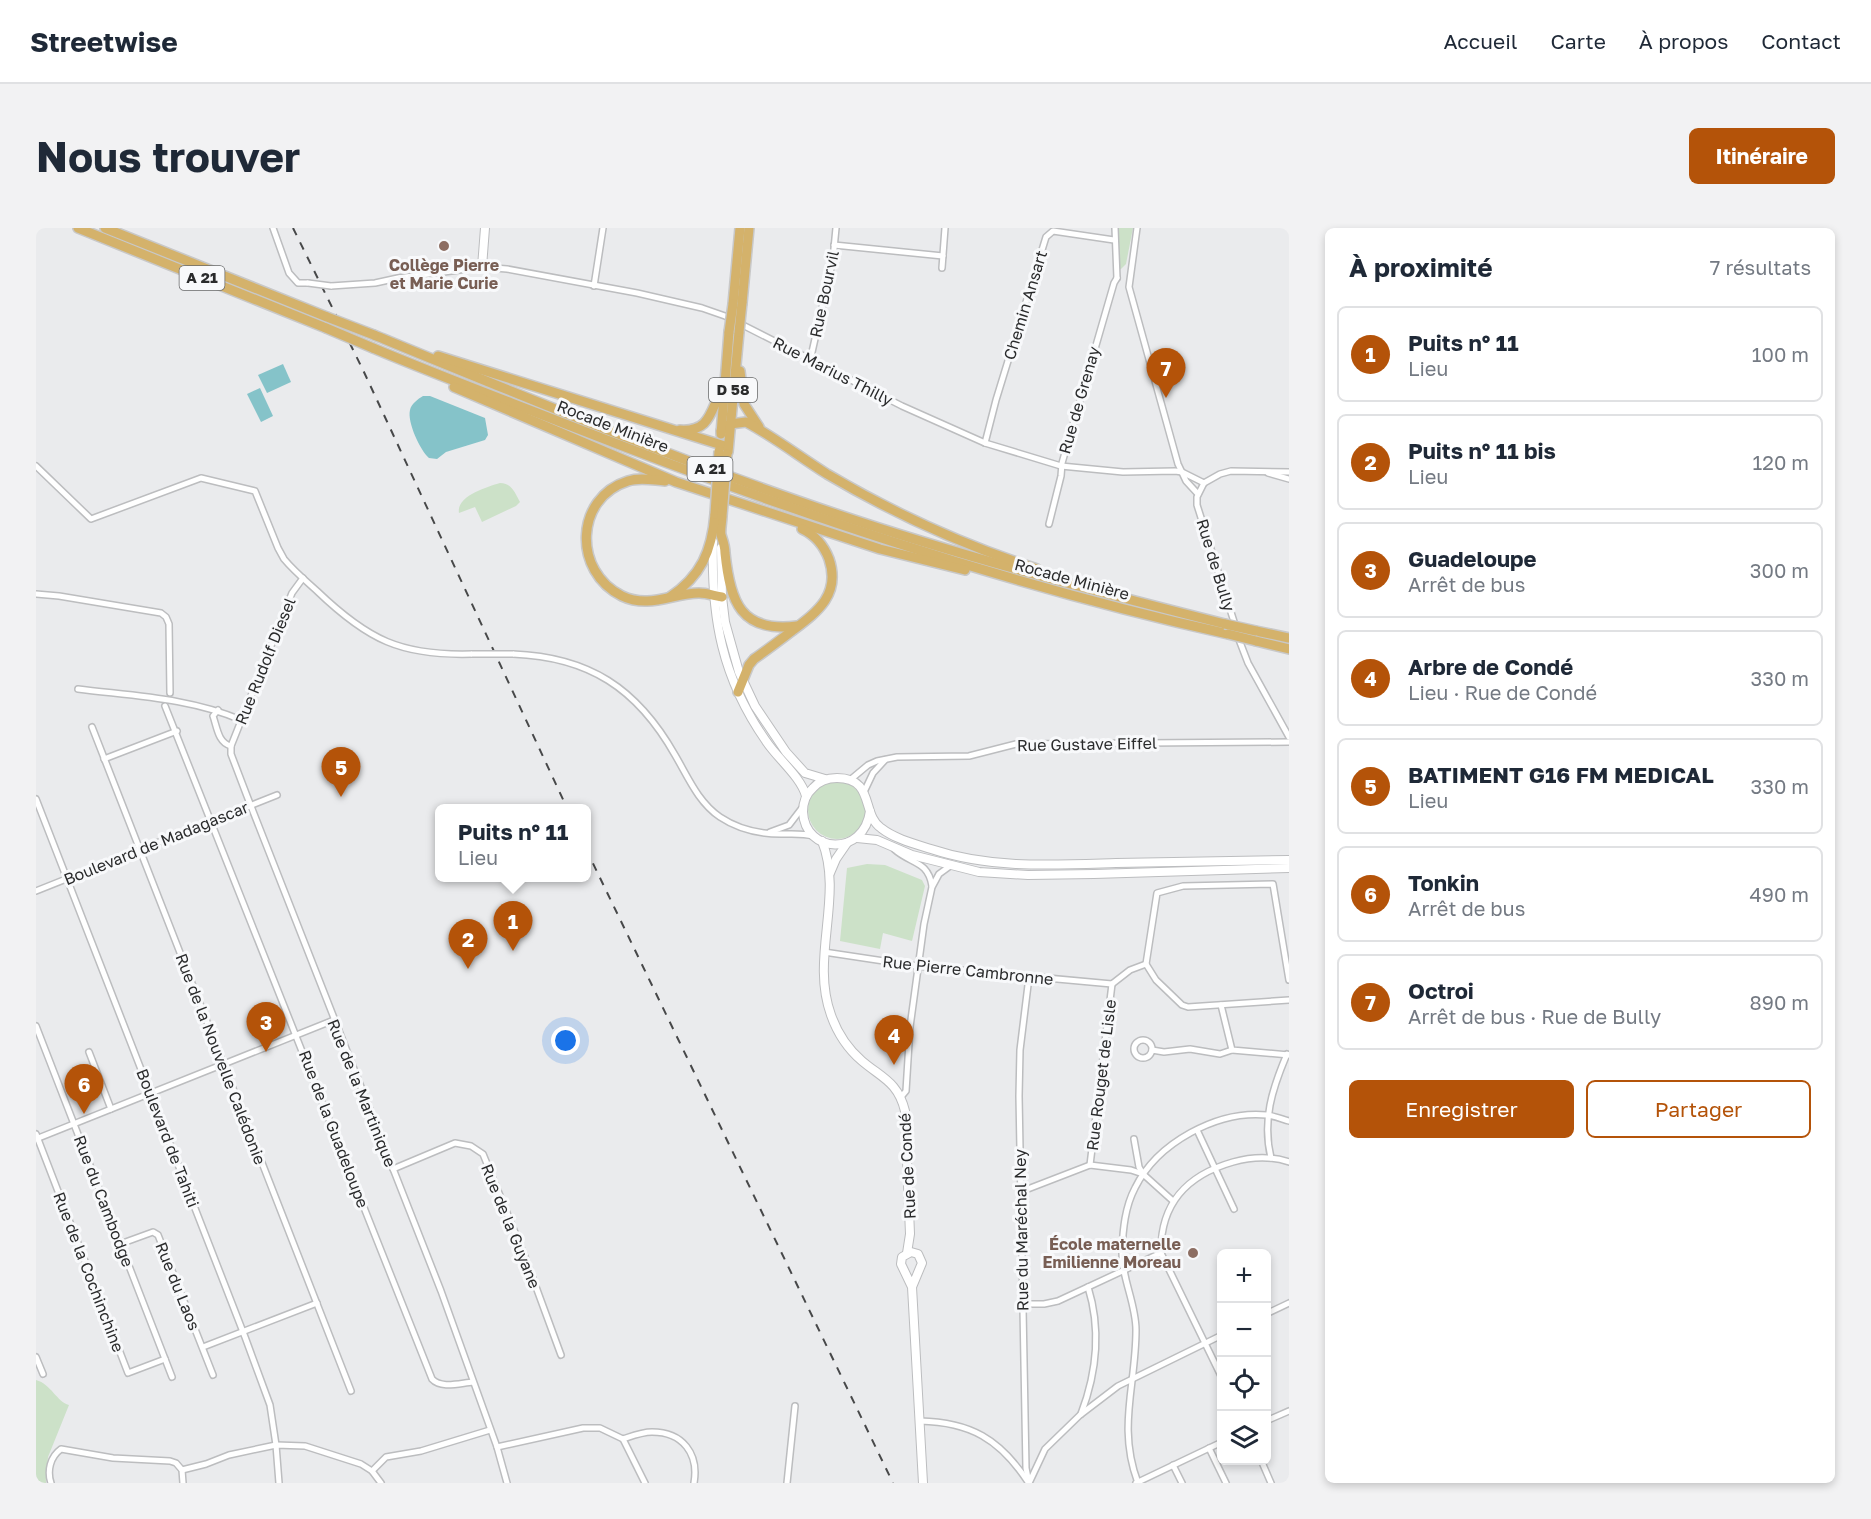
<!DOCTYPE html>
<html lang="fr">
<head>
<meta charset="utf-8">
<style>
  body { margin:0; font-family:"Golos Text",sans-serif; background:#f2f2f3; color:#1f2937 }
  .controls { position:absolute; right:18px; bottom:18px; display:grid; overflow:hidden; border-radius:9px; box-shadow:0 3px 9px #0003 }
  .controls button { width:54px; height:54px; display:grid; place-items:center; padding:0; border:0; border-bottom:2px solid #e0e1e3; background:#fff; color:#1f2937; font:30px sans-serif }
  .you { position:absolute; left:530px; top:813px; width:21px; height:21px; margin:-15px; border:4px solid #fff; border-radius:50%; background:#1a73e8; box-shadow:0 0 0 9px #1a73e833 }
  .badge { display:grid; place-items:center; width:39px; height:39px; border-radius:50%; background:#b45309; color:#fff; font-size:20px; font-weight:700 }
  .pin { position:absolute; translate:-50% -50px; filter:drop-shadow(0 2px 3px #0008) }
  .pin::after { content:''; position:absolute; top:32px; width:21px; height:18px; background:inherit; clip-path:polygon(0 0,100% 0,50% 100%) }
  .popup { position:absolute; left:399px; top:576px; width:156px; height:78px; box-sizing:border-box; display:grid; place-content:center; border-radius:9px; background:#fff; filter:drop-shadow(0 2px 4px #0005); font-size:20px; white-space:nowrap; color:#747a83 }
  .popup b { font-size:22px; color:#1f2937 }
  .popup::after { content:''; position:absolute; left:50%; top:100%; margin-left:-12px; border:12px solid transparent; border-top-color:#fff }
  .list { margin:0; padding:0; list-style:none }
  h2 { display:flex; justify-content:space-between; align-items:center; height:78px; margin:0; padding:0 24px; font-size:26px }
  h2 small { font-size:20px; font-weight:400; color:#747a83 }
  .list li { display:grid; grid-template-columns:39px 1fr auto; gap:18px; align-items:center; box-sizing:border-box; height:96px; margin:0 12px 12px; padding:0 12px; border:2px solid #e0e1e3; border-radius:9px }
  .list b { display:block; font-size:22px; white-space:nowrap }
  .list p { margin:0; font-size:20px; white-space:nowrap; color:#747a83 }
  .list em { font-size:20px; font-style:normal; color:#747a83 }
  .actions { display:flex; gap:12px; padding:18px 24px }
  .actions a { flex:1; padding:14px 0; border:2px solid #b45309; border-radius:9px; text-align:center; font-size:21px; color:#b45309 }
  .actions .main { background:#b45309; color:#fff }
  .icon { flex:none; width:33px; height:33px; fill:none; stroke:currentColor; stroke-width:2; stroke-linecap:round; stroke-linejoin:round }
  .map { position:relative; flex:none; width:1253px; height:1255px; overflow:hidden; border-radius:9px }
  header { display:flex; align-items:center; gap:36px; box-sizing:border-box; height:84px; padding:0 30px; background:#fff; border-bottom:2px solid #e0e1e3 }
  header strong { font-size:28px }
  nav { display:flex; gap:33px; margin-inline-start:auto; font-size:21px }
  .intro { display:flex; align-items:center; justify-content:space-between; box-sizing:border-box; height:144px; padding:0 36px }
  h1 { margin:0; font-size:42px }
  .button { padding:15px 27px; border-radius:9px; background:#b45309; color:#fff; font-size:21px; font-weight:700 }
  main { display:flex; gap:36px; padding:0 36px }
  aside { flex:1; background:#fff; border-radius:9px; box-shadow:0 3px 9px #0003 }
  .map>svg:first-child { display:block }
  .green { fill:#cce1c8 }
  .water { fill:#85c3c9 }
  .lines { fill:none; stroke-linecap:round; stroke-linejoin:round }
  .street-casing { stroke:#bcbdbf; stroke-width:8 }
  .secondary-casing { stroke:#bcbdbf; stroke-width:10 }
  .highway-casing { stroke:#c8c8c8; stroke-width:12 }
  .street { stroke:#fff; stroke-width:5 }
  .secondary { stroke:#fff; stroke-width:8 }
  .highway { stroke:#d4b26b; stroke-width:9 }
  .rail { stroke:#474849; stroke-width:2; stroke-dasharray:8 8; stroke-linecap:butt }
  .street-bridge-casing { stroke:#bcbdbf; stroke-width:8; stroke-linecap:butt }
  .highway-bridge-casing { stroke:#c8c8c8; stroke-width:12; stroke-linecap:butt }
  .street-bridge { stroke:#fff; stroke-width:5 }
  .highway-bridge { stroke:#d4b26b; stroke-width:9 }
  .education-dot { fill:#8d6e63; stroke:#f8f9fb; stroke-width:2 }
  .labels { text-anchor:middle; stroke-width:6; stroke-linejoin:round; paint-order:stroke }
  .shield { fill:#f8f9fb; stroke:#68696a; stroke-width:1.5 }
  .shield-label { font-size:15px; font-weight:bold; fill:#2a2b2c }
  .education-label { font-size:16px; font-weight:bold; fill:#785e54; stroke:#f8f9fb }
  .street-label { font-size:16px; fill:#2a2b2c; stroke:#f8f9fb }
</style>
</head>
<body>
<header>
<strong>Streetwise</strong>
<nav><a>Accueil</a><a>Carte</a><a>À propos</a><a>Contact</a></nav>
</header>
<div class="intro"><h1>Nous trouver</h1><a class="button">Itinéraire</a></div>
<main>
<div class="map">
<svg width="1253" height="1255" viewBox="0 0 1253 1255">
  <rect width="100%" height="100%" fill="#eaebed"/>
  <g class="green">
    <path d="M1081 0H1097L1090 36 1085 41 1081 42Z"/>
    <path d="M464 255C476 255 479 265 484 274L480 278 446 294 439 279 423 285C420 268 451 259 464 255Z"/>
    <circle cx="801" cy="582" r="29"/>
    <path d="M831 636 849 637 886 652 889 658 876 713 847 705 844 721 804 713 811 640Z"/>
    <path d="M0 1152C15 1156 21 1174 33 1177L12 1229 10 1255H0Z"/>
  </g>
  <g class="water">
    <path d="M247 136 255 154 231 165 222 147Z"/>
    <path d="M224 160 237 188 225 194 211 166Z"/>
    <path d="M387 168H394L449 190 452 207 449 212 410 224 401 231 393 230C384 222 371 194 374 182 375 176 382 171 387 168Z"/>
  </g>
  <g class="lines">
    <defs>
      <g id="street">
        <path d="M237 0 253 45 262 55H272"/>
        <path d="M1079 0 1081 50"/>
        <path d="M1101 0 1093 59 1142 236 1150 253 1162 266"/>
        <path d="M798 17 907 28"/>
        <path d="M906 40 909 0"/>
        <path d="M295 58 339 55 362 50 446 39 471 41 601 65 666 80 689 88 866 178 949 215 1025 238 1087 244 1139 243 1146 244 1168 255"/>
        <path d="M558 58 567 0"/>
        <path d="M774 133 797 31 800 0"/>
        <path d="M949 215 960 172 1010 9 1017 3 1078 12"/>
        <path d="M0 238 55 291 165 250 219 263 242 320 248 331C258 343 270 353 281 363 332 412 365 428 436 426"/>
        <path d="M1232 245 1253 251"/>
        <path d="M1168 255 1161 269V277L1200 400"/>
        <path d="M1168 255 1184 246 1195 243 1253 244"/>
        <path d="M1013 296 1025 248 1026 235 1078 55 1081 50"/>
        <path d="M0 366 23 368 125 385 130 389 133 396 134 465"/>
        <path d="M1202 409 1212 435 1253 509"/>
        <path d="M477 426C553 429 601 460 639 527 652 549 662 574 684 589 702 601 724 606 745 606 756 606 767 605 777 608"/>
        <path d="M42 461C97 468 154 470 205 492"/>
        <path d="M129 478 396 1151C405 1161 424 1155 437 1154"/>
        <path d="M182 482 177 488C181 499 182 515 195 518V526L211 568 405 1063 461 1219 471 1255"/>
        <path d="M56 499 315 1163"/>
        <path d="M195 518 256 365 267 350"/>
        <path d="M68 531 141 503"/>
        <path d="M814 552 832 537 841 533 861 529 933 528 980 516 1253 514"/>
        <path d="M828 564 837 545 849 532"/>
        <path d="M0 571 209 1109 234 1177 240 1217 243 1255"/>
        <path d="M734 604 753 597 766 580"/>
        <path d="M858 621C874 636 892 632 896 658"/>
        <path d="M0 663 241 567"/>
        <path d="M788 724 881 738 1076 756"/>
        <path d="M1253 752 1237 656 1147 658 1121 665 1110 736 1120 752 1146 777 1152 779 1253 772"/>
        <path d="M1076 756 1094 742 1110 736"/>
        <path d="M1185 777 1196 822 1253 827"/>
        <path d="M0 798 136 1149"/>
        <circle cx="1107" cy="821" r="9"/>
        <path d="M1116 822 1128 824 1154 821 1184 826 1196 822"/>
        <path d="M53 824 75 881"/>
        <path d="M865 869 870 863 874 799 888 696 896 659 903 646 914 638"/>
        <path d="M1161 902 1198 981"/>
        <path d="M0 906 92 1145 129 1131"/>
        <path d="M0 911 298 792"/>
        <path d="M1098 911 1103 939 1107 946"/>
        <path d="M1235 930C1226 893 1236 861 1251 826"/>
        <path d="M1054 937 1076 756"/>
        <path d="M357 941 419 915 435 918 447 926 489 1029 525 1127"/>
        <path d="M984 964 1054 937 1095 942 1107 946 1137 973"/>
        <path d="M84 1016 117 1004 122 1007 177 1147"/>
        <path d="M986 1076H1008L1022 1073 1125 1025"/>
        <path d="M1230 1086 1253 1075"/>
        <path d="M167 1119 281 1075"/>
        <path d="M0 1129 7 1146"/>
        <path d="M1186 1150 1125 1025C1124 976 1151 947 1197 934 1215 929 1235 928 1253 934"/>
        <path d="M1045 1186C1061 1144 1065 1101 1052 1059"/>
        <path d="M884 1193C934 1194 964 1211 992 1254"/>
        <path d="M1230 1193 1253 1183"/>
        <path d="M587 1211 609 1255"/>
        <path d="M461 1219 547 1200H564L587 1211C596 1208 606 1204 616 1204 647 1204 663 1226 658 1255"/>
        <path d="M1173 1220 1190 1255"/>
        <path d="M1225 1232 1235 1255"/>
        <path d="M1137 1237 1146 1255"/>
        <path d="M146 1242 170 1236 193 1227 240 1217 269 1218 325 1236 336 1243 345 1255"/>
        <path d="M336 1243 350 1229 385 1223 454 1202"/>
        <path d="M994 1253 1009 1221 1044 1187 1082 1158 1186 1107"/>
        <path d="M15 1255C11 1243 14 1229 25 1221L77 1230 134 1233 140 1235 146 1242 147 1255"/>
        <path d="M751 1255 759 1178"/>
        <path d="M993 1255 990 1240 983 868 984 822 993 749"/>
        <path d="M1100 1255 1186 1214"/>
        <path d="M1102 1255C1081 1199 1100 1158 1100 1102 1100 1075 1085 1049 1086 1022 1087 1001 1089 979 1099 960 1121 915 1181 882 1231 887 1238 888 1246 891 1253 893"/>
      </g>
      <g id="secondary">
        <path d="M446 39 449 0"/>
        <path d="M677 314C675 390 686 450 730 513 741 530 765 549 770 568"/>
        <path d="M685 320 686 369 689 394 703 444 719 478 750 524 769 545 789 551"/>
        <path d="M834 583C828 629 769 626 767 584 767 575 770 566 777 560 783 553 792 550 801 550 839 550 825 586 845 600 859 611 879 616 895 621 955 641 1018 637 1080 635 1138 634 1195 633 1253 632"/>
        <path d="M821 610 841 612 876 627 943 644 992 647 1058 646 1253 640"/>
        <path d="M786 613C808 668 774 730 795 787 801 804 812 821 826 833 846 850 862 854 869 883L874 1006 871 1025"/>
        <path d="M794 645 800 631 811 615"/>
        <path d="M876 1059 886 1035 882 1026 875 1024 866 1029 865 1036 876 1059 887 1255"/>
      </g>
      <g id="highway">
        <path d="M42 0 290 100"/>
        <path d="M69 0 291 89"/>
        <path d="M706 75 713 0"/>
        <path d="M697 76 704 0"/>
        <path d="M338 107C491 170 643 233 800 286 928 329 1058 363 1189 396"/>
        <path d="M337 120C399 146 463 170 527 195 744 280 964 355 1192 406"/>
        <path d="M402 128 692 219"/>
        <path d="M704 143 708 176 723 199"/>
        <path d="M418 159 640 254 844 321 929 342"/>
        <path d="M644 202C673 204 674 185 684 165"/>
        <path d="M685 203 694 196 710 194C738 209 764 229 791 246 857 285 927 317 1001 341"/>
        <path d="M685 206 693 104"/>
        <path d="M692 224 703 104"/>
        <path d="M629 253C616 252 604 249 592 253 538 270 537 344 586 368 613 381 637 365 663 365 671 365 679 368 686 369"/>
        <path d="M686 288C686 294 684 301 685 307 687 313 689 318 689 325 694 374 705 405 761 398"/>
        <path d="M634 369C665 348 676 323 679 286"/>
        <path d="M1220 403 1253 410"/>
        <path d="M1220 413 1253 421"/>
        <path d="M702 464 713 437 718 431C731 422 744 412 756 403 781 384 805 367 793 331 788 318 779 307 766 301"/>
      </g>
    </defs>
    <use href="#street" class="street-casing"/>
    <use href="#secondary" class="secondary-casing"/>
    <use href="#highway" class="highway-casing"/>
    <use href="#street" class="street"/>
    <use href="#secondary" class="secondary"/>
    <use href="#highway" class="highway"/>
    <g class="rail">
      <path d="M257 0 327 142 531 580"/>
      <path d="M550 621 857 1255"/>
    </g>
    <defs>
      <g id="street-bridge">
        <path d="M272 55 295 58"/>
        <path d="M436 426H477"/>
      </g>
      <g id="highway-bridge">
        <path d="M291 89 338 107"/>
        <path d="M290 100 337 120"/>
        <path d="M693 104 697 76"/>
        <path d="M703 104 706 75"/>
        <path d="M679 286 683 223"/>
        <path d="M686 288 691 226"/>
        <path d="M1189 396 1220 403"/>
        <path d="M1192 406 1220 413"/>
      </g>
    </defs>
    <use href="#street-bridge" class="street-bridge-casing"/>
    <use href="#highway-bridge" class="highway-bridge-casing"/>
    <use href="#street-bridge" class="street-bridge"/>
    <use href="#highway-bridge" class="highway-bridge"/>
  </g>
  <g class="education-dot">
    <circle cx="408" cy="18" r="6"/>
    <circle cx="1157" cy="1025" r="6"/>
  </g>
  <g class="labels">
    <g class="shield">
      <rect x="143.5" y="38" width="45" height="24" rx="4.5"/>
      <rect x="673" y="150" width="48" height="24" rx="4.5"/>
      <rect x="651.5" y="229" width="45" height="24" rx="4.5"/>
    </g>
    <g class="shield-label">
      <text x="166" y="55">A 21</text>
      <text x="697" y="167">D 58</text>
      <text x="674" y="246">A 21</text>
    </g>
    <g class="education-label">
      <text x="408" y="43">Collège Pierre<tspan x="408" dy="18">et Marie Curie</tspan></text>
      <text x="1145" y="1022" text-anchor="end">École maternelle<tspan x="1145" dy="18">Emilienne Moreau</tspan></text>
    </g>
    <g class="street-label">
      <text transform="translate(788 66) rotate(-78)" y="6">Rue Bourvil</text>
      <text transform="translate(989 77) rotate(-73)" y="6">Chemin Ansart</text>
      <text transform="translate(797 143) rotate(27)" y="6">Rue Marius Thilly</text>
      <text transform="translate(1043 172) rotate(-74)" y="6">Rue de Grenay</text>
      <text transform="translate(577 198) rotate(21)" y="6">Rocade Minière</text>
      <text transform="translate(1180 337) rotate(73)" y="6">Rue de Bully</text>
      <text transform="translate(1036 351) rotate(15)" y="6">Rocade Minière</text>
      <text transform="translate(229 433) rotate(-68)" y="6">Rue Rudolf Diesel</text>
      <text transform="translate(1051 516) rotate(-1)" y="6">Rue Gustave Eiffel</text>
      <text transform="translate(120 615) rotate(-22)" y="6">Boulevard de Madagascar</text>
      <text transform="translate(932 742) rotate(6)" y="6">Rue Pierre Cambronne</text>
      <text transform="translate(185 831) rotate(69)" y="6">Rue de la Nouvelle Calédonie</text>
      <text transform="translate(1065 847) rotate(-83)" y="6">Rue Rouget de Lisle</text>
      <text transform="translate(326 865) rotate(68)" y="6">Rue de la Martinique</text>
      <text transform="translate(298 901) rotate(69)" y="6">Rue de la Guadeloupe</text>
      <text transform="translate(132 910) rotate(69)" y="6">Boulevard de Tahiti</text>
      <text transform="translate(871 938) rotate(-93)" y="6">Rue de Condé</text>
      <text transform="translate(68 973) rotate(69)" y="6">Rue du Cambodge</text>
      <text transform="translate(475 998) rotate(68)" y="6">Rue de la Guyane</text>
      <text transform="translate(985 1002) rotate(-91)" y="6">Rue du Maréchal Ney</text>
      <text transform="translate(53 1044) rotate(69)" y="6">Rue de la Cochinchine</text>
      <text transform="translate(142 1058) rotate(68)" y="6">Rue du Laos</text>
    </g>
  </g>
</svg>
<div class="controls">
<button>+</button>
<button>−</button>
<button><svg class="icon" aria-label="locate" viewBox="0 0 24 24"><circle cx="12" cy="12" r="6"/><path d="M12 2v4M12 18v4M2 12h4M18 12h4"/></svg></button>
<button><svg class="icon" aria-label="layers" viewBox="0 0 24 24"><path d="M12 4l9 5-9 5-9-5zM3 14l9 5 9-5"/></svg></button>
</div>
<div class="you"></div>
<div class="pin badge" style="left:477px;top:723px">1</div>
<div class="popup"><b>Puits n° 11</b>Lieu</div>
<div class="pin badge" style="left:432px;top:741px">2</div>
<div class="pin badge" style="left:230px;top:824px">3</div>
<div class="pin badge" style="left:858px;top:837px">4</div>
<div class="pin badge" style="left:305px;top:569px">5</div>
<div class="pin badge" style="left:48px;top:886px">6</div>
<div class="pin badge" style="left:1130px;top:170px">7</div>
</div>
<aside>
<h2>À proximité<small>7 résultats</small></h2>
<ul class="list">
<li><span class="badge">1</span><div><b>Puits n° 11</b><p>Lieu</p></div><em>100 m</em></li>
<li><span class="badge">2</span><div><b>Puits n° 11 bis</b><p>Lieu</p></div><em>120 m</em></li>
<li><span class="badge">3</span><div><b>Guadeloupe</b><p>Arrêt de bus</p></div><em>300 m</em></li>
<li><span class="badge">4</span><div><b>Arbre de Condé</b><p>Lieu · Rue de Condé</p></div><em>330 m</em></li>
<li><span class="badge">5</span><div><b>BATIMENT G16 FM MEDICAL</b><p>Lieu</p></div><em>330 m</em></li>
<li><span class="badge">6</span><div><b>Tonkin</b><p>Arrêt de bus</p></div><em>490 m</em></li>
<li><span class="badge">7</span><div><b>Octroi</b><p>Arrêt de bus · Rue de Bully</p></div><em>890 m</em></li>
</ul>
<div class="actions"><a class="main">Enregistrer</a><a>Partager</a></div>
</aside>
</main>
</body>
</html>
